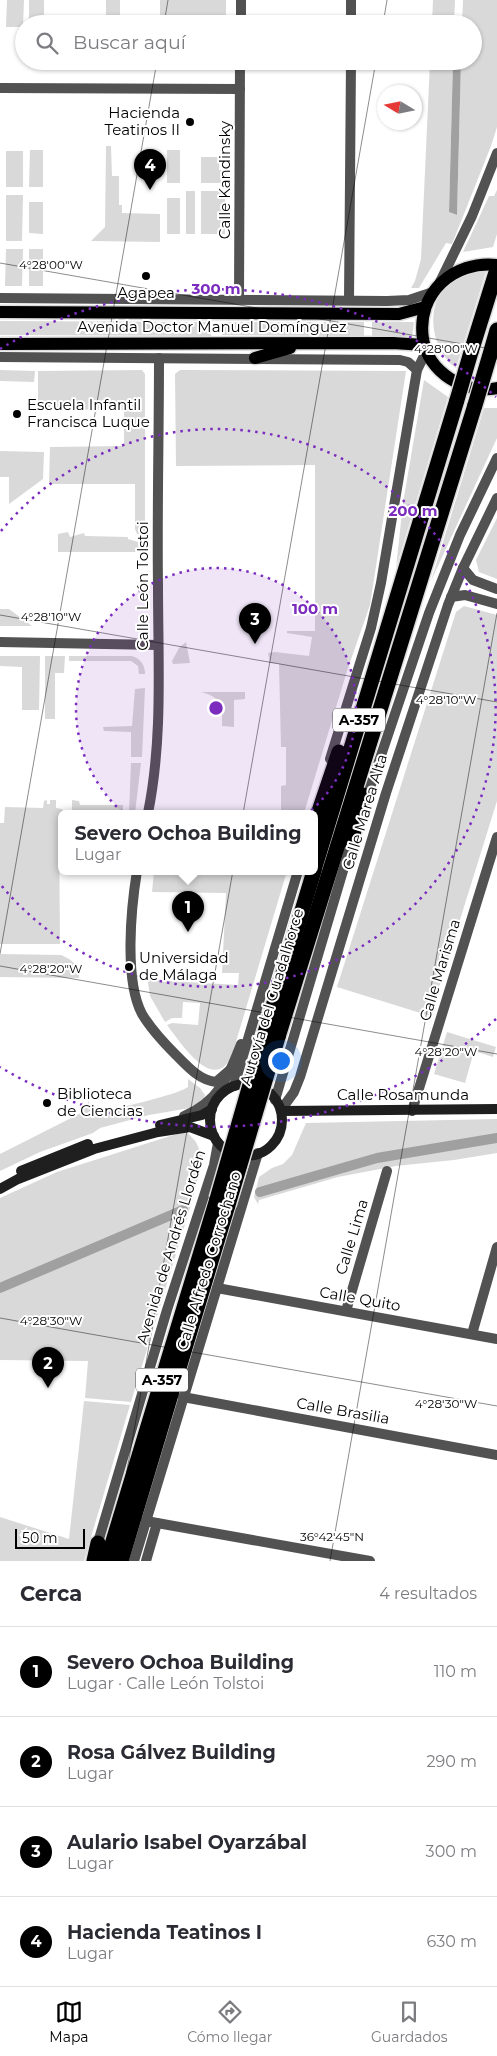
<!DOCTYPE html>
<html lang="es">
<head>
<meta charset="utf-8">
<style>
  body { margin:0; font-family:Montserrat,sans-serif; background:#f2f2f3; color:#2b2b33 }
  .compass { position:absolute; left:377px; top:85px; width:45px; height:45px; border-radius:50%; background:#fff; box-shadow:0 1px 4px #0004; rotate:280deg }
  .scale { position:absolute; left:15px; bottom:12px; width:70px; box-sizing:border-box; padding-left:5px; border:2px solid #000; border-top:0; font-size:14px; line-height:18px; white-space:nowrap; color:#000; -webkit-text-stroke:4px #fff; paint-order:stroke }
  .you { position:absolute; left:280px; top:1060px; width:18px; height:18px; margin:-12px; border:4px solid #fff; border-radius:50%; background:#1a73e8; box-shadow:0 0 0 8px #1a73e833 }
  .badge { display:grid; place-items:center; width:32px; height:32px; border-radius:50%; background:#000; color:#fff; font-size:16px; font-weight:700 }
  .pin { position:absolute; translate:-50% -41px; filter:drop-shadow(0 1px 2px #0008) }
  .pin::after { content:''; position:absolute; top:26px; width:18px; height:15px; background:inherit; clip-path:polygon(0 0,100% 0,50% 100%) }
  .popup { position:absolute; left:58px; top:810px; width:260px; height:65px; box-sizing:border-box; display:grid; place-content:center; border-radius:8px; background:#fff; filter:drop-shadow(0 1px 4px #0005); font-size:16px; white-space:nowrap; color:#7c7c81 }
  .popup b { font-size:19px; color:#2b2b33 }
  .popup::after { content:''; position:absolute; left:50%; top:100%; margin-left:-10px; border:10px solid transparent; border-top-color:#fff }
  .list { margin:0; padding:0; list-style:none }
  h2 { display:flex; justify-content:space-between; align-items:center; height:65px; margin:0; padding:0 20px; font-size:21px }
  h2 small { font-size:16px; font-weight:400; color:#7c7c81 }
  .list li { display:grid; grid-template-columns:32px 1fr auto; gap:15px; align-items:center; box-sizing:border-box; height:90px; padding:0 20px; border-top:1px solid #e1e1e2 }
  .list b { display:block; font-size:19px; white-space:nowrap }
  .list p { margin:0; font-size:16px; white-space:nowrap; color:#7c7c81 }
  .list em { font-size:16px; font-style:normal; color:#7c7c81 }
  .icon { flex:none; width:28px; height:28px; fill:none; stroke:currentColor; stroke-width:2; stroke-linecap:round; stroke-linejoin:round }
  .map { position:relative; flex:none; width:497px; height:1561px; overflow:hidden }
  .search { position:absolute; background:#fff; box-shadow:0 1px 4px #0004; left:15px; right:15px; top:15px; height:55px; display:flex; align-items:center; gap:12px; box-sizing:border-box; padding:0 18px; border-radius:28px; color:#7c7c81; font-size:19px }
  .sheet { height:425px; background:#fff }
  nav { display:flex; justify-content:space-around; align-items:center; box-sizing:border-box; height:70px; border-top:1px solid #e1e1e2; background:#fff; font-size:14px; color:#7c7c81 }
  nav a { display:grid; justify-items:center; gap:2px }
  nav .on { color:#000 }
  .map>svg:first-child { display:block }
  .green { fill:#d9d9d9 }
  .water { fill:#a0a0a0 }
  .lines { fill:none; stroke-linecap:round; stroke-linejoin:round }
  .canal { stroke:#a0a0a0; stroke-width:10 }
  .primary-casing { stroke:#dbdbdb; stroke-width:15 }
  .highway-casing { stroke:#dbdbdb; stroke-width:18 }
  .street { stroke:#525252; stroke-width:10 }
  .secondary { stroke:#1f1f1f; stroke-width:10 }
  .primary { stroke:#000; stroke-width:12 }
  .highway { stroke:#000; stroke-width:15 }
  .highway-bridge-casing { stroke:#dbdbdb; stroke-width:18; stroke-linecap:butt }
  .highway-bridge { stroke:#000; stroke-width:15 }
  .ticks { fill:none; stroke:#000; stroke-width:1; stroke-opacity:0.45 }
  .ring { fill:none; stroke:#7b2cbf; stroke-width:2.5; stroke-dasharray:2.5 5 }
  .poi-dot { fill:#000; stroke:#fff; stroke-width:2 }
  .labels { text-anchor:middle; stroke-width:4; stroke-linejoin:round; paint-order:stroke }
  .shield { fill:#fff; stroke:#4c4c4c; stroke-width:1 }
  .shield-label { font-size:14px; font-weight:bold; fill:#000 }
  .poi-label { font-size:15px; fill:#000; stroke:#fff; text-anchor:start }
  .street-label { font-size:15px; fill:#000; stroke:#fff }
  .ticks-label { font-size:12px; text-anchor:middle; fill:#000; stroke:#fff; stroke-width:4; stroke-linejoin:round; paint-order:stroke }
  .centre { fill:#7b2cbf; stroke:#fff; stroke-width:2.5 }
  .ring-label { font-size:15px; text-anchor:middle; font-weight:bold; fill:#7b2cbf; stroke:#fff; stroke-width:4; stroke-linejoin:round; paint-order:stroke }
</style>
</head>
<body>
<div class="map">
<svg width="497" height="1561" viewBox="0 0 497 1561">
  <rect width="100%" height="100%" fill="#fff"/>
  <g class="green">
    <path d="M7 0H24L23 27H6Z"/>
    <rect x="29" y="0" width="15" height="24"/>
    <rect x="106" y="0" width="14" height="24"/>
    <rect x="160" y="0" width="66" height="24"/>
    <path d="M433 0H455L454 24H432Z"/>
    <path d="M463 0H497V127L491 146 452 244 446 243 419 288H411L415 281 421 259 430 61H453L449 212 457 215 461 61H473V24H462Z"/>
    <path d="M106 146H111L112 176H119V205H122V213L160 214V242L91 241 105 227Z"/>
    <path d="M30 150H43V187H29Z"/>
    <rect x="167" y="150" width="13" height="33"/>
    <rect x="6" y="151" width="17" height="36"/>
    <path d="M201 157H224V160H219V170H226L225 183H201Z"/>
    <path d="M497 190V234L493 247 463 252 489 196H494Z"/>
    <rect x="186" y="191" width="9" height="43"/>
    <rect x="201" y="191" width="24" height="43"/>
    <path d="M6 195H23L22 241H6Z"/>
    <rect x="167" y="198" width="13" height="36"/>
    <path d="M29 202H43V234L29 233Z"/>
    <path d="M6 249H23L22 286H5Z"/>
    <rect x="29" y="249" width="14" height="37"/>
    <path d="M473 272H486L456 368C428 347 423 295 458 277 463 275 468 274 473 272Z"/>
    <path d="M0 321 211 322V336L0 335Z"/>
    <path d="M222 322H364V336L222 335Z"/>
    <path d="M372 322H414L412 337 372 336Z"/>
    <path d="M0 370 35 371 34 382 0 381Z"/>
    <path d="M142 370 145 374V536L137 534 135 529V484H49L50 447 124 446V410L38 409V371Z"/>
    <path d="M180 370 406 371 370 605 347 671 304 813H281V786L286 785V747H281L279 664 270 663 268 653 275 652 309 656 312 637 287 633V631H315V465L176 466 175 374Z"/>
    <path d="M424 380 448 397 396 568 403 503Z"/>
    <path d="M484 408H497V438L431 581Z"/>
    <path d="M0 451 44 452 43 479 9 504V477H0Z"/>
    <path d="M497 518V579L479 572 476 560Z"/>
    <path d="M68 532 70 537 84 533 85 536 128 537V539L145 544V549H142V552H58V534Z"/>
    <path d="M464 606 497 615V801L430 1016 337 987 456 612Z"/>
    <path d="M0 609H9L32 626H0Z"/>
    <path d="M186 642 190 663 173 664 172 661 179 648Z"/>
    <path d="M0 656H40L39 710H22V667L0 666Z"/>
    <path d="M45 656H65L64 673H55V719H45Z"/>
    <path d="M69 656H132C141 659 145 665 145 674H139L138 666 131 661H69Z"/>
    <path d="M145 688 142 757H131V732L104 731 103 727 132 726 135 689Z"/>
    <path d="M201 692H245V699L234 700V727L222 726C223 706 221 697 201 692Z"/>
    <path d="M131 763H141L135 813H129Z"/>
    <path d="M47 800V804H50V800H56V808L62 809 64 813H62V823L59 824 60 944H0V823H4L5 807 43 808 44 801Z"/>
    <path d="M72 800 79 801 80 805H123V813H72Z"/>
    <path d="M154 871H287L232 1055C214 1095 181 1043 167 1025L172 1023 198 1025 200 1003 183 1002 182 1018H172L165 1022 150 996 147 976H151L152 980 238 985 239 973H222L226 893 152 892Z"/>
    <path d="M0 954 61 955C71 959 80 966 79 978L0 977Z"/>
    <path d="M447 1032 496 1047 493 1057 474 1051 465 1083 434 1074Z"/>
    <path d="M188 1079 200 1088 205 1095 204 1099 196 1107 149 1115 100 1128 93 1133 40 1152 0 1171V1154L79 1114 89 1101V1108C91 1109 94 1110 96 1111 110 1111 177 1095 188 1087Z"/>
    <path d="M497 1119V1153L454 1160 396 1166 338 1177 259 1200 258 1204 254 1197 259 1177 272 1168 283 1164 292 1155 306 1123Z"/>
    <path d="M186 1131 196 1142 203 1158 193 1198 131 1402 85 1398 88 1361 0 1360V1198L57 1172Z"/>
    <path d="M84 1401 130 1405 84 1561H0V1517L69 1539Z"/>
  </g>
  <path class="water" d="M453 61H461L457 215 449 212Z"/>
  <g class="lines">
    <g class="canal">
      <path d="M260 1192 377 1158 497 1138"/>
      <path d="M0 1288 183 1210"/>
    </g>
    <defs>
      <g id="primary">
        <path d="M497 265C454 260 416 293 423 339 428 372 465 395 497 388"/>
        <path d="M0 312 399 314 425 307"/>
        <path d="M0 344 393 343 424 345"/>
        <path d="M255 358 290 348"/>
      </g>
      <g id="highway">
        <path d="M471 352 497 269"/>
        <path d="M489 358 497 330"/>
        <path d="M314 826 339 752"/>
        <path d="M351 842 363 795"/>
        <path d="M314 870 457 400"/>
        <path d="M265 1033 314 871"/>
        <path d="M278 1037C342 826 410 616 475 405"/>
        <path d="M94 1561 98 1543"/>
        <path d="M107 1561 217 1199"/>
        <path d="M121 1561 228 1205"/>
      </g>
    </defs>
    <use href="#primary" class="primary-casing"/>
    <use href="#highway" class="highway-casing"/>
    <g class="street">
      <path d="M241 24V0"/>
      <path d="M351 24V0"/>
      <path d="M0 88 240 89"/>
      <path d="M439 284 472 216 497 153"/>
      <path d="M0 298 387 301 409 300 433 292"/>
      <path d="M239 299 240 61"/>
      <path d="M349 300 351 61"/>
      <path d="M0 357 400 360 408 362 417 370"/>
      <path d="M463 568 473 580 497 589"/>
      <path d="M451 597 465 595 497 604"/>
      <path d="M0 642 158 645"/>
      <path d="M330 759 371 628 381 583 417 370 427 350"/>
      <path d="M365 803 429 613 460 535 497 458"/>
      <path d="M148 813C163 739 158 662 158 586 157 510 159 434 159 358"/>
      <path d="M137 871C131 908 124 980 142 1014 151 1029 164 1043 176 1055 188 1067 199 1080 216 1082L231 1069"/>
      <path d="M234 1086 298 871"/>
      <path d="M275 1100 353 837"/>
      <path d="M281 1110 294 1092 300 1077 386 793 448 605 463 568 497 498"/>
      <path d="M412 1111 497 837"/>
      <path d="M184 1116C218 1102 229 1076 241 1044"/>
      <path d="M217 1288 497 1339"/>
      <path d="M346 1311 387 1171"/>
      <path d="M472 1334 497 1247"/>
      <path d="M183 1397 497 1455"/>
      <path d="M146 1521 370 1561"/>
      <path d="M96 1549 167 1310 214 1165 218 1143"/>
      <path d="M134 1561 258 1153"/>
      <path d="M146 1561 157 1523"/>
    </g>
    <g class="secondary">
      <circle cx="246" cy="1120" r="36"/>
      <path d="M281 1111 497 1109"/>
      <path d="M160 1125 202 1115 212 1109"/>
      <path d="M21 1171 88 1144"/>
      <path d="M0 1189 18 1179 94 1149 158 1132 190 1127 214 1136"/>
    </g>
    <use href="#primary" class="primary"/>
    <use href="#highway" class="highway"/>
    <defs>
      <g id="highway-bridge">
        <path d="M457 400 471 352"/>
        <path d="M475 405 489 358"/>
        <path d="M217 1199 265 1033"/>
        <path d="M228 1205 278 1037"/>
      </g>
    </defs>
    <use href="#highway-bridge" class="highway-bridge-casing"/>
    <use href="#highway-bridge" class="highway-bridge"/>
  </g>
  <path class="ticks" d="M164 24 168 0M383 24 387 0M0 263 497 350M0 615 497 702M0 954 157 61M0 966 497 1054M0 1318 497 1406M111 1561 376 61M330 1561 497 613"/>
  <circle cx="216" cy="708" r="140" fill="#7b2cbf" fill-opacity=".12"/>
  <g class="ring">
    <circle cx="216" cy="708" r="140"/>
    <path d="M1 531A279 279 0 1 1 1 885"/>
    <path d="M496 1019A419 419 0 0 1 0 1067M0 349A419 419 0 0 1 496 397"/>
  </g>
  <g class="poi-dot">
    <circle cx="190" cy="122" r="5"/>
    <circle cx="146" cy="276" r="5"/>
    <circle cx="17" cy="414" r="5"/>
    <circle cx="129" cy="967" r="5"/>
    <circle cx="47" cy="1103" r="5"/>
  </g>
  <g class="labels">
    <g class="shield">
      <rect x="333" y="708.5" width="52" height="23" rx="4"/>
      <rect x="136" y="1368.5" width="52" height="23" rx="4"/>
    </g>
    <g class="shield-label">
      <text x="359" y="725">A-357</text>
      <text x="162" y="1385">A-357</text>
    </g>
    <g class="poi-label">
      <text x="180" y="118" text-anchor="end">Hacienda<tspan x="180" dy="17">Teatinos II</tspan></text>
      <text x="146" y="298" text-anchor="middle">Agapea</text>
      <text x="27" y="410">Escuela Infantil<tspan x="27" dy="17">Francisca Luque</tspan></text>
      <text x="139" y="963">Universidad<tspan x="139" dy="17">de Málaga</tspan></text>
      <text x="57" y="1099">Biblioteca<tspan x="57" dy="17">de Ciencias</tspan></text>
    </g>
    <g class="street-label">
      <text transform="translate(225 180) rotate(-90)" y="5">Calle Kandinsky</text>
      <text x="212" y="332">Avenida Doctor Manuel Domínguez</text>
      <text transform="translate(143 586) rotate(-90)" y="5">Calle León Tolstoi</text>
      <text transform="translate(365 812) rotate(-73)" y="5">Calle Marea Alta</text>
      <text transform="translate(440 970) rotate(-73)" y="5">Calle Marisma</text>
      <text transform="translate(272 997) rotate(-73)" y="5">Autovía del Guadalhorce</text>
      <text x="403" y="1100">Calle Rosamunda</text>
      <text transform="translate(352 1237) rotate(-73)" y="5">Calle Lima</text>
      <text transform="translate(171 1247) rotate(-73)" y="5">Avenida de Andrés Llordén</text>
      <text transform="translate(209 1261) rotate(-73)" y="5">Calle Alfredo Corrochano</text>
      <text transform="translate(360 1299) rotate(10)" y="5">Calle Quito</text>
      <text transform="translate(343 1411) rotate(10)" y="5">Calle Brasilia</text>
    </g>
  </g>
  <g class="ticks-label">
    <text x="51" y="269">4°28'00"W</text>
    <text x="446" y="353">4°28'00"W</text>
    <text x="51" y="621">4°28'10"W</text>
    <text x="446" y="704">4°28'10"W</text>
    <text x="51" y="973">4°28'20"W</text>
    <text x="446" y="1056">4°28'20"W</text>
    <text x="51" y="1325">4°28'30"W</text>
    <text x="446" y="1408">4°28'30"W</text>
    <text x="332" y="1541">36°42'45"N</text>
  </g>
  <circle cx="216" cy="708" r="8" class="centre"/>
  <g class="ring-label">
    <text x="216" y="294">300 m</text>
    <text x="413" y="516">200 m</text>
    <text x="315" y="614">100 m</text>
  </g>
</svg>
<svg class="compass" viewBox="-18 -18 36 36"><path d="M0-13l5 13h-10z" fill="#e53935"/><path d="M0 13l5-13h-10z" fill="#7c7c81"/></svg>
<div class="scale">50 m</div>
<div class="you"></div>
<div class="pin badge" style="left:188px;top:932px">1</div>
<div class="popup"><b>Severo Ochoa Building</b>Lugar</div>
<div class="pin badge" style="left:48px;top:1388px">2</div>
<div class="pin badge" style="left:255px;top:644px">3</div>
<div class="pin badge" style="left:150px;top:190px">4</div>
<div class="search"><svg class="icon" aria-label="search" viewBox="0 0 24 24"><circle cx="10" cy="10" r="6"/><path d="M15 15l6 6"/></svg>Buscar aquí</div>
</div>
<section class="sheet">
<h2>Cerca<small>4 resultados</small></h2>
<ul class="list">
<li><span class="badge">1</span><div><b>Severo Ochoa Building</b><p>Lugar · Calle León Tolstoi</p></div><em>110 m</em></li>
<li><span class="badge">2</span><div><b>Rosa Gálvez Building</b><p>Lugar</p></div><em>290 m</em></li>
<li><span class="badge">3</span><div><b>Aulario Isabel Oyarzábal</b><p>Lugar</p></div><em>300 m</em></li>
<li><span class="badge">4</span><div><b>Hacienda Teatinos I</b><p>Lugar</p></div><em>630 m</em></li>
</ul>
</section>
<nav>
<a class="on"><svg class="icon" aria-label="map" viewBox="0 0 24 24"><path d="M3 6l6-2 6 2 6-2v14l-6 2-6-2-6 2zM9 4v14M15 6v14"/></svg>Mapa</a>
<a><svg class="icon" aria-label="directions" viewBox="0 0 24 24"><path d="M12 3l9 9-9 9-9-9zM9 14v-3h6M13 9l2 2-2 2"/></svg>Cómo llegar</a>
<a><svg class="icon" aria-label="saved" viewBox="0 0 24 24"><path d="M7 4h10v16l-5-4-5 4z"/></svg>Guardados</a>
</nav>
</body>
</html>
